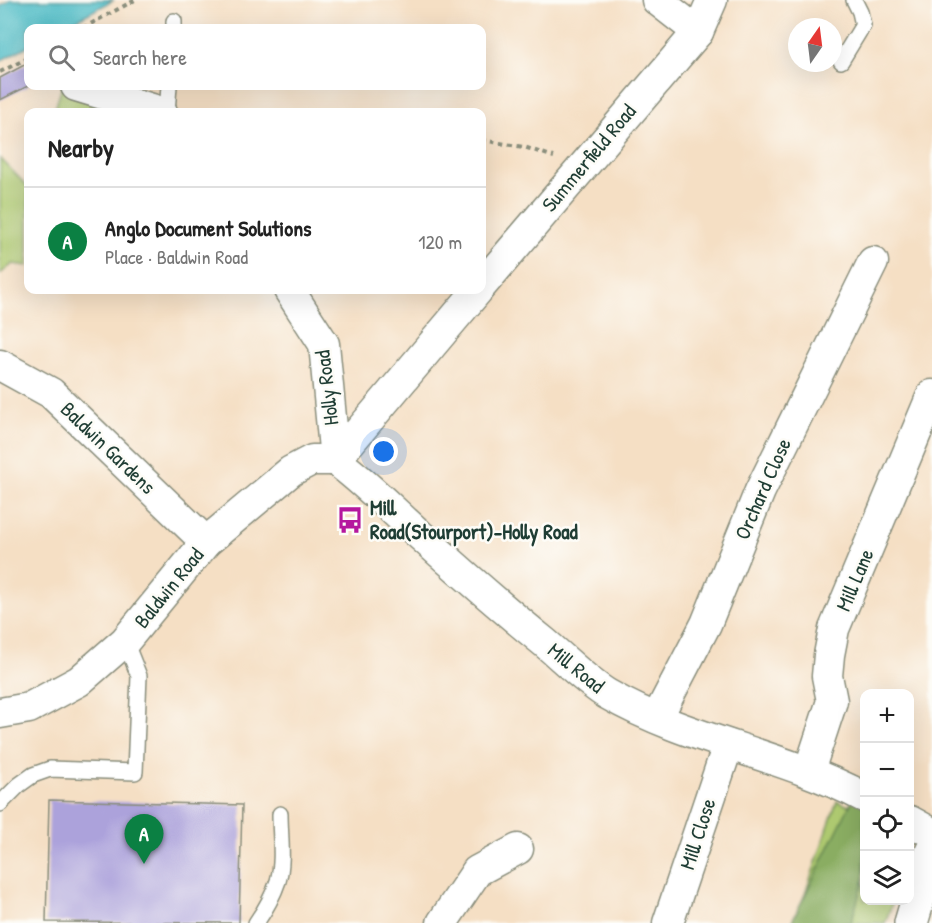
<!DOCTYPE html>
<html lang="en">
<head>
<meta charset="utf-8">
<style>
  body { margin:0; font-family:"Patrick Hand",sans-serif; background:#f6f6f6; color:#222 }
  .controls { position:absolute; right:18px; bottom:18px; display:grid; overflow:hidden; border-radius:12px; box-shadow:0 6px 24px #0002 }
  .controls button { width:54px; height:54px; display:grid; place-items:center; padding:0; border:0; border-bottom:2px solid #e0e0e0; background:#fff; color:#222; font:30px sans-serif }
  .compass { position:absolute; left:788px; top:18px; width:54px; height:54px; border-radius:50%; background:#fff; box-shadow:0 6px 24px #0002; rotate:14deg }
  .you { position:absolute; left:384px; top:452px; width:21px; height:21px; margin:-15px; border:4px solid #fff; border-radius:50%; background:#1a73e8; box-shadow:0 0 0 9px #1a73e833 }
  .badge { display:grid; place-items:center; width:39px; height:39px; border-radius:50%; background:#0b8043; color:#fff; font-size:20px; font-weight:700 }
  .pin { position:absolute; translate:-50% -50px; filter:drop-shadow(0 2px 3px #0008) }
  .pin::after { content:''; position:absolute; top:32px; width:21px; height:18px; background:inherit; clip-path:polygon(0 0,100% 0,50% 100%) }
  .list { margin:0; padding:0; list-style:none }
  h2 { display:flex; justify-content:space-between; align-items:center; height:78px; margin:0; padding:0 24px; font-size:26px }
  h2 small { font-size:20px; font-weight:400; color:#767676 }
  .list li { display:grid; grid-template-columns:39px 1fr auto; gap:18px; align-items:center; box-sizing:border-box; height:108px; padding:0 24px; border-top:2px solid #e0e0e0 }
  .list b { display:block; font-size:22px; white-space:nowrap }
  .list p { margin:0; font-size:20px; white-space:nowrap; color:#767676 }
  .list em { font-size:20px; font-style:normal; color:#767676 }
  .icon { flex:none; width:33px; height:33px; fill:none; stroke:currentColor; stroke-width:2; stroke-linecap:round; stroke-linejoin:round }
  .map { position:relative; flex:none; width:932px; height:923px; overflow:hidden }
  .search { position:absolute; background:#fff; box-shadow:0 6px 24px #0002; left:24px; top:24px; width:462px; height:66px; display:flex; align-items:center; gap:15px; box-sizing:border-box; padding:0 21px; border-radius:12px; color:#767676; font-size:22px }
  .panel { position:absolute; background:#fff; box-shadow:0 6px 24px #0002; left:24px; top:108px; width:462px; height:186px; border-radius:12px }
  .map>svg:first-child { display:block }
  .green { fill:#aec96f; stroke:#668352; stroke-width:1.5 }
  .forest { fill:#8aad62; stroke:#54754b; stroke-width:1.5 }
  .water { fill:#4ebcc6; stroke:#367c7d; stroke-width:1.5 }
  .building { fill:#aca2db }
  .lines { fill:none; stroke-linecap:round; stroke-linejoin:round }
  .service-casing { stroke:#8a8e7c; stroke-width:18 }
  .minor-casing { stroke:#8a8e7c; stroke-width:33 }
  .tertiary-casing { stroke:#8a8e7c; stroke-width:36 }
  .path { stroke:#8a8e7c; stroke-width:4; stroke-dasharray:4.5 4.5; stroke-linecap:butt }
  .service { stroke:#fff; stroke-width:15 }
  .minor { stroke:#fff; stroke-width:30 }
  .tertiary { stroke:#fff; stroke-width:33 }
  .labels { text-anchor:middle; stroke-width:5; stroke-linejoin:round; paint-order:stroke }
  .street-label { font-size:21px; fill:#1f3d34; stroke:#fdfcf7 }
  .poi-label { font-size:21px; font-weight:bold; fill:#1f3d34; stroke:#fdfcf7; text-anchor:start }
</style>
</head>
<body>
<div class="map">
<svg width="932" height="923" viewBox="0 0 932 923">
  <rect width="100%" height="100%" fill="#fdfcf7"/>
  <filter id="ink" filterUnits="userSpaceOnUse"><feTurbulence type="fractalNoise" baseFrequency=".0167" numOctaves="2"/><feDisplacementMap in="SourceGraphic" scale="12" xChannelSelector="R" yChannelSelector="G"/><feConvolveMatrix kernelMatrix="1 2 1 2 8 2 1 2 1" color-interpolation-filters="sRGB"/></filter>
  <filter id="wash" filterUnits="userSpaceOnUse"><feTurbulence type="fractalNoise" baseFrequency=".008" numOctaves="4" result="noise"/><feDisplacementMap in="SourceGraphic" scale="24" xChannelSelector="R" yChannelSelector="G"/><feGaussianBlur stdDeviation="1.35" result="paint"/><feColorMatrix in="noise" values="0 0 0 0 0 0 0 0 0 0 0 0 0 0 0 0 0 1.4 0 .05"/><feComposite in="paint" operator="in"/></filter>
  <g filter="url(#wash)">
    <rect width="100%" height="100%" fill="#f5dfc4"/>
    <g class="green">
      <path d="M62 86 133 112H54Z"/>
      <path d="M0 158 28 187V266L13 264 0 274Z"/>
      <path d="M837 801 864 812V900L893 901 885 923H795Z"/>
    </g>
    <path class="forest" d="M856 793 864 808V879L851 923H791Z"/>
    <path class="water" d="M10 0H114L61 28H28V46L0 61V6Z"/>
    <g id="blocks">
      <g class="building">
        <path d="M28 63V86L0 100V78Z"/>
        <path d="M49 800 242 805 239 923 46 922Z"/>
      </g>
    </g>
  </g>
  <g filter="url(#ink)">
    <use href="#blocks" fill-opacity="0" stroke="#8a8e7c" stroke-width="1.5"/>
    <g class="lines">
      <defs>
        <g id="service">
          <path d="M174 28V21"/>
          <path d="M841 61 863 25 860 12 854 0"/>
          <path d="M167 112 169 86"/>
          <path d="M0 804 19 785 33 775 50 769 135 772 139 676 125 641"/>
          <path d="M256 923C265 910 273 896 278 881 284 861 280 835 280 814"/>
        </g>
        <g id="minor">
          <path d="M657 0 698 32"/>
          <path d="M76 86 162 112"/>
          <path d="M482 285 698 32 712 0"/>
          <path d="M289 290 324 344 335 460"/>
          <path d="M0 365 51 393 206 542"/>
          <path d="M335 460C366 483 392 510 420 535 461 572 502 608 544 642 562 657 588 683 607 694 688 741 783 754 864 797"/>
          <path d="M335 460 478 290"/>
          <path d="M0 713 29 708 79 681 125 641 206 542 291 471 312 460H335"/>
          <path d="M657 718 706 624 760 491 873 262"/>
          <path d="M809 771 832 701 827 676 829 655 834 629 932 395"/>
          <path d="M910 821 932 833"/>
          <path d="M442 923 477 871 518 849"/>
          <path d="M668 923 728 745"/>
        </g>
        <path id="tertiary" d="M911 923 932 852"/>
      </defs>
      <use href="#service" class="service-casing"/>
      <use href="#minor" class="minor-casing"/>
      <use href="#tertiary" class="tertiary-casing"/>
      <g class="path">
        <path d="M83 28 135 0"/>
        <path d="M0 72 28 58"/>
        <path d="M482 140 524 147 554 157"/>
      </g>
      <use href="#service" class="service"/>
      <use href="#minor" class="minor"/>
      <use href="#tertiary" class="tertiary"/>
    </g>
  </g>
  <defs>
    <symbol id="bus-bare" viewBox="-9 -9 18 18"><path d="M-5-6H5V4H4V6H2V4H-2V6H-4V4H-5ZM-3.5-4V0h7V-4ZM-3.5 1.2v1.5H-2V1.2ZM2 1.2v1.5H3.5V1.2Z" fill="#b5179e" stroke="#fdfcf7" stroke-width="2.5" paint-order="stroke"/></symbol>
  </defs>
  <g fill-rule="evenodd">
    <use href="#bus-bare" x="331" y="501" width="38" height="38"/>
  </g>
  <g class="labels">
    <g class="street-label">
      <text transform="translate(589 158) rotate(-50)" y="7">Summerfield Road</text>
      <text transform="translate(327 388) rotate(-97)" y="7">Holly Road</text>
      <text transform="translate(108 448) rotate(44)" y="7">Baldwin Gardens</text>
      <text transform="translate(763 489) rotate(-66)" y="7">Orchard Close</text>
      <text transform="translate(855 580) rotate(-67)" y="7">Mill Lane</text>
      <text transform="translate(169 588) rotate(-51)" y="7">Baldwin Road</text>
      <text transform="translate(576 668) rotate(39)" y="7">Mill Road</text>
      <text transform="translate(698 834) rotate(-72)" y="7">Mill Close</text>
    </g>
    <g class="poi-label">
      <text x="370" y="515">Mill<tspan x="370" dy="24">Road(Stourport)-Holly Road</tspan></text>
    </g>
  </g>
</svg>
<div class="controls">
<button>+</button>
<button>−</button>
<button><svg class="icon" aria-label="locate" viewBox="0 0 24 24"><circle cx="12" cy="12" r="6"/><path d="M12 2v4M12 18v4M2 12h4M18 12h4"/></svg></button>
<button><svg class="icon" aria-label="layers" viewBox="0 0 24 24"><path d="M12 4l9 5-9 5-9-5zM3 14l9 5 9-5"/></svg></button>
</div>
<svg class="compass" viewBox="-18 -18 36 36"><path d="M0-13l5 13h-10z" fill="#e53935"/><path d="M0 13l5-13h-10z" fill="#767676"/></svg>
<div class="you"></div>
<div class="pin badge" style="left:144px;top:864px">A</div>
<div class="search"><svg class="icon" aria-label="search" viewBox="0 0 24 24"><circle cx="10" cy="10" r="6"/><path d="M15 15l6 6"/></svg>Search here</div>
<section class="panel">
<h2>Nearby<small></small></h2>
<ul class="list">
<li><span class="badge">A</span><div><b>Anglo Document Solutions</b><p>Place · Baldwin Road</p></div><em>120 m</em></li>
</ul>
</section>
</div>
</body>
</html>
